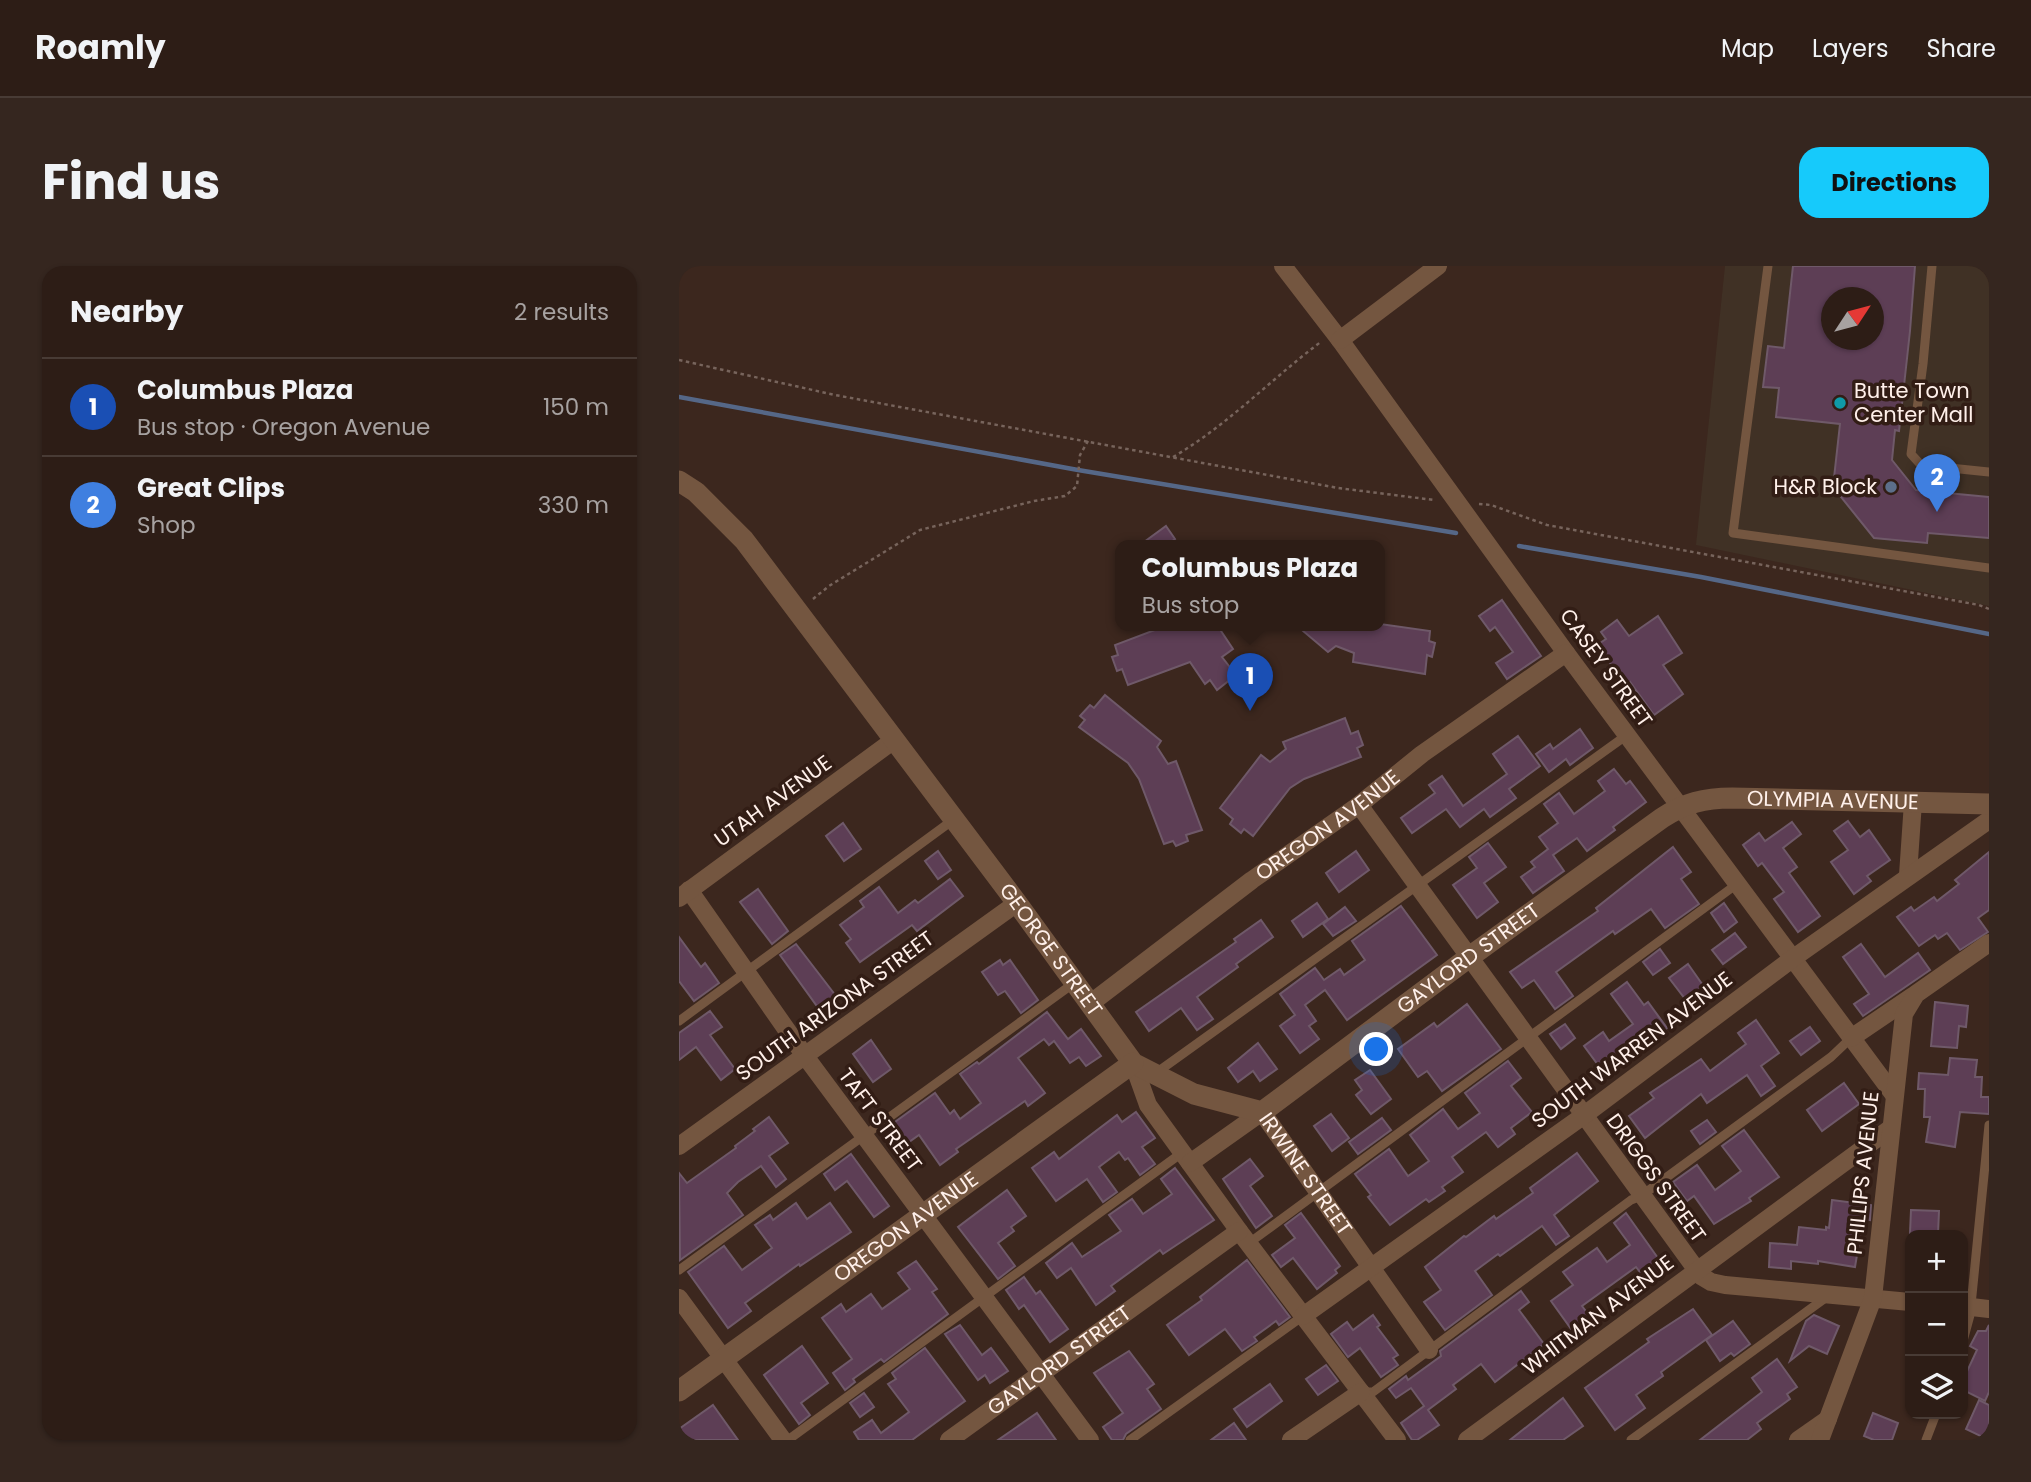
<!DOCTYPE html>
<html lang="en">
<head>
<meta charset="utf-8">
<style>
  body { margin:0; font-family:Poppins,sans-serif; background:#35261f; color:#f1f3f6 }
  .controls { position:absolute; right:21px; bottom:21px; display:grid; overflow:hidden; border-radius:14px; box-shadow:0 2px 5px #0004 }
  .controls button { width:63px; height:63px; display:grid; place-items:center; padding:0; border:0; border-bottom:2px solid #483b35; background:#2d1d16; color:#f1f3f6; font:35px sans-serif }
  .compass { position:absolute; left:1142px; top:21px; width:63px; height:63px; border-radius:50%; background:#2d1d16; box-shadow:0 2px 5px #0004; rotate:54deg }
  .you { position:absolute; left:698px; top:784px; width:24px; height:24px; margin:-18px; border:5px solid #fff; border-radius:50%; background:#1a73e8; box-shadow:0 0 0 10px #1a73e833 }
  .badge { display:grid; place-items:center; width:46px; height:46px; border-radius:50%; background:#16cafb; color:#fff; font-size:23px; font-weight:700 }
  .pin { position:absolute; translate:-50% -58px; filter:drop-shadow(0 2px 4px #0008) }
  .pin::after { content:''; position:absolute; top:37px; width:24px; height:21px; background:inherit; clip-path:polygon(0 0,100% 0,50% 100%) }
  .popup { position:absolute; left:436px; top:274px; width:270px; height:91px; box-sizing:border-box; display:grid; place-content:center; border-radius:14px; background:#2d1d16; filter:drop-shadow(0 2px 5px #0005); font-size:23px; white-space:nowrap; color:#a7a2a1 }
  .popup b { font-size:26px; color:#f1f3f6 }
  .popup::after { content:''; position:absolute; left:50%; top:100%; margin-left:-14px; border:14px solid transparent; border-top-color:#2d1d16 }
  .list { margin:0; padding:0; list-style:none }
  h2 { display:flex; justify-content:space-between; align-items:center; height:91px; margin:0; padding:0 28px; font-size:30px }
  h2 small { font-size:23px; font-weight:400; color:#a7a2a1 }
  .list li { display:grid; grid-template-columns:46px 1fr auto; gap:21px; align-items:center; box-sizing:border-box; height:98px; padding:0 28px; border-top:2px solid #483b35 }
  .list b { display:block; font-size:26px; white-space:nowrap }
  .list p { margin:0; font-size:23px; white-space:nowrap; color:#a7a2a1 }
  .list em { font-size:23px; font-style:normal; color:#a7a2a1 }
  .icon { flex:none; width:38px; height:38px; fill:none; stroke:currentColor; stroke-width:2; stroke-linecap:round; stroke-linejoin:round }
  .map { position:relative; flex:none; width:1310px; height:1174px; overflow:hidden; border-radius:21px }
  header { display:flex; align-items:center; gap:42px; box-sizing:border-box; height:98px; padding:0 35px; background:#2d1d16; border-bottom:2px solid #483b35 }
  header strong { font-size:33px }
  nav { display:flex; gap:38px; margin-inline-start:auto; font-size:24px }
  .intro { display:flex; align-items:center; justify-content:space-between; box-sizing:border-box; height:168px; padding:0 42px }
  h1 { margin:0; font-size:49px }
  .button { padding:18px 32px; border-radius:21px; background:#16cafb; color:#111; font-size:24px; font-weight:700 }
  main { display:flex; gap:42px; padding:0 42px }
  aside { flex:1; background:#2d1d16; border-radius:21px; box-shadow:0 2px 5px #0004 }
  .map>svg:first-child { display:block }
  .commercial { fill:#403125; fill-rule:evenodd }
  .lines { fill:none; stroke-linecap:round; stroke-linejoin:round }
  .stream { stroke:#556787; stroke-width:4.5 }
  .building { fill:#5d3e55; stroke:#6f5969; stroke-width:2; fill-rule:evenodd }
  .path { stroke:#77645c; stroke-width:2.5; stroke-dasharray:3.5 3.5; stroke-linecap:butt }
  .service { stroke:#745640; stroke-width:9 }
  .minor { stroke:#745640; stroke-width:18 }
  .tertiary { stroke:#745640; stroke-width:21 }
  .culture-dot { fill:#0f9aa8; stroke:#321d15; stroke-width:2.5 }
  .service-dot { fill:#5c6f8a; stroke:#321d15; stroke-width:2.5 }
  .labels { text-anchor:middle; stroke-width:7; stroke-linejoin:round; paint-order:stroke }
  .poi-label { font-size:21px; fill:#fff0ea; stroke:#321d15; text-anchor:start }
  .street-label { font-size:21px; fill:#fff0ea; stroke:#321d15 }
</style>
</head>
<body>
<header>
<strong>Roamly</strong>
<nav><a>Map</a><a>Layers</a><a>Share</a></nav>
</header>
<div class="intro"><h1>Find us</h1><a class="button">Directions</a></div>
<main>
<aside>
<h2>Nearby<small>2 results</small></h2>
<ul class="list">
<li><span class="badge" style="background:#1a4fb4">1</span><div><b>Columbus Plaza</b><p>Bus stop · Oregon Avenue</p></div><em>150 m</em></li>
<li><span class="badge" style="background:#3f7fe0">2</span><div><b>Great Clips</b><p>Shop</p></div><em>330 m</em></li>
</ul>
</aside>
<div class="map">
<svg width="1310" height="1174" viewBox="0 0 1310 1174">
  <rect width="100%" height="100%" fill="#3c271e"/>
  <path class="commercial" d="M1046 0H1310V340L1017 279ZM1153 32H1195V74H1153Z"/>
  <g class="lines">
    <g class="stream">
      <path d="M0 131 399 204 777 267"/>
      <path d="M840 280 1022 311 1310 368"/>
    </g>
  </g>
  <g class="building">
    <path d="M1114 0H1236L1231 65 1220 165 1216 164 1213 194 1237 224 1310 231V272L1249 267 1248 277 1195 272 1154 221 1161 158 1097 151 1100 122 1084 121 1089 80 1105 82ZM1152 32H1194V74H1152Z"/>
    <path d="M487 260 496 273 488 279H461Z"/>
    <path d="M823 334 862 390 828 413 817 397 834 386 816 361 811 365 800 350Z"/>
    <path d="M979 350 1003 387 984 399 1004 428 975 449 951 416 947 419 918 379 927 373 922 366 938 354 950 370Z"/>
    <path d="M701 358 751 365 750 375 756 377 753 391 748 389 746 408 674 396 675 387 657 380 649 386 617 359Z"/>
    <path d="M489 359H538L554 383 543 391 557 409 538 424 531 414 526 418 511 396 449 419 443 403 438 405 433 391 439 389 436 379Z"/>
    <path d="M426 429 482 475 478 481 489 498 497 495 523 564 507 569 509 575 497 580 494 575 485 578 460 513 449 497 400 461 406 454 401 450 411 439 415 442Z"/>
    <path d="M666 452 672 468 679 465 684 479 678 482 682 491 625 513 611 522 574 570 565 563 562 567 551 558 554 553 541 542 582 489 591 496 607 483 604 476Z"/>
    <path d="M901 463 914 482 891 499 887 493 870 506 857 488 871 478 874 483Z"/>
    <path d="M839 470 861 500 830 523 837 532 811 551 805 543 781 561 767 543 733 567 722 552 756 527 750 519 763 510 784 540 828 508 814 488Z"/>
    <path d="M935 503 947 518 951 515 967 536 934 561 936 564 908 585 898 572 874 589 885 605 854 627 842 611 856 601 852 596 869 583 860 571 879 557 865 538 880 527 895 548 926 525 919 515Z"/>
    <path d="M1169 555 1181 571 1190 564 1211 594 1188 610 1192 615 1175 628 1152 596 1169 584 1155 565Z"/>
    <path d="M1113 556 1122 568 1104 582 1118 601 1110 607 1141 650 1119 666 1095 633 1105 626 1083 597 1079 600 1064 579 1080 567 1086 575Z"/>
    <path d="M164 557 182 583 165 595 147 570Z"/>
    <path d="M809 577 827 601 805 617 819 636 798 652 774 619 798 602 790 591Z"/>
    <path d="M994 581 1012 606 1002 613 1020 638 986 662 972 643 936 668 934 665 877 706 894 730 876 743 855 714 843 722 831 706 919 645 917 642Z"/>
    <path d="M259 585 272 604 259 613 246 595Z"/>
    <path d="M677 585 690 604 660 626 647 607Z"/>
    <path d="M1310 586V644L1299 652 1309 666 1281 684 1268 667 1259 673 1256 669 1240 680 1218 651 1232 641 1235 645 1255 631 1258 635 1280 618 1276 614Z"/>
    <path d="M271 613 284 630 238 665 233 659 181 696 167 677 172 673 161 659 185 641 181 635 200 621 219 647 236 634 239 637Z"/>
    <path d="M79 623 109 665 93 678 61 636Z"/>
    <path d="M638 637 649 653 624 671 613 655Z"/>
    <path d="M1045 637 1058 656 1045 666 1032 647Z"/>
    <path d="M722 640 758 689 668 754 646 724 626 739 637 755 630 760 640 773 621 787 601 760 616 749 601 728 636 702 645 714 661 703 665 709 686 694 673 675Z"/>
    <path d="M666 641 677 655 654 670 644 658Z"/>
    <path d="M582 654 594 671 557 698 559 701 518 731 534 753 518 764 502 742 470 765 457 746 557 676 555 673Z"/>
    <path d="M1056 667 1067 681 1044 698 1033 684Z"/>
    <path d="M0 671 22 701 26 697 40 717 15 735 0 715Z"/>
    <path d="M117 678 157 730 140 743 101 689Z"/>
    <path d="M1182 678 1206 711 1239 687 1251 704 1184 750 1175 738 1190 728 1164 691Z"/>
    <path d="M981 683 991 697 974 709 964 696Z"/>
    <path d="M321 694 324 699 331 694 359 734 342 747 326 725 319 729 303 706Z"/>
    <path d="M1009 698 1028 725 1010 738 990 712Z"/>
    <path d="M948 716 965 739 969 736 988 762 925 807 905 780 924 766 930 775 954 758 932 728Z"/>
    <path d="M1256 736 1289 740 1287 761 1280 760 1278 782 1252 780Z"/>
    <path d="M788 738 822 783 763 825 748 805 739 811 719 783 755 757 758 761Z"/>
    <path d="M31 745 43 761 31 769 56 803 42 814 17 781 0 794V767Z"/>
    <path d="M368 746 389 773 402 763 422 790 407 800 400 791 391 797 375 775 370 779 365 773 339 792 366 827 349 840 346 835 277 883 279 886 261 899 240 869 223 881 209 861 256 827 271 848 275 844 281 853 302 837 281 808 298 796 300 798Z"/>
    <path d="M1077 754 1100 787 1082 800 1096 820 1082 830 1068 809 1028 837 1022 828 966 872 950 850 975 832 971 827 1022 793 1031 805 1067 778 1059 767Z"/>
    <path d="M886 758 896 772 882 783 871 768Z"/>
    <path d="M1131 761 1141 775 1122 789 1111 775Z"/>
    <path d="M192 774 212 803 194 816 174 788Z"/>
    <path d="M579 777 598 803 581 815 574 805 559 816 549 802Z"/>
    <path d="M1271 792 1298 794 1296 811H1303L1302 831H1310V848L1281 846 1276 881 1247 876 1251 851H1245L1246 823H1239L1240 807 1269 809Z"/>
    <path d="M829 795 842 812 832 820 853 846 832 862 836 868 819 881 807 866 773 891 784 906 763 921 766 925 750 936 747 933 711 959 689 931 692 929 676 908 710 883 729 910 750 895 731 869 764 843 779 863 801 847 786 827Z"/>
    <path d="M691 804 712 833 692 848 677 829 683 824 676 814Z"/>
    <path d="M1165 817 1180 838 1143 865 1128 844Z"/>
    <path d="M457 846 476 872 463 881 476 898 461 909 449 892 446 894 440 886 420 901 438 926 424 936 408 913 377 935 353 902 375 886 380 893 438 849 443 856Z"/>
    <path d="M652 848 670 872 653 885 635 860Z"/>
    <path d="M90 851 109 877 90 890 107 913 97 921 82 900 59 916 48 927 64 949 1 994 0 907 8 917 57 882 56 880 76 865 74 863Z"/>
    <path d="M703 852 712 864 679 888 670 876Z"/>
    <path d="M1028 854 1037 866 1021 878 1012 865Z"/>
    <path d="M1065 864 1100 911 1070 932 1072 935 1035 958 1015 930 1008 935 994 916 1018 899 1036 924 1062 905 1043 880Z"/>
    <path d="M898 887 919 915 875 949 890 970 877 979 863 960 821 990 819 988 796 1005 813 1029 766 1064 745 1036 762 1024 746 1001 785 970 787 971 815 950 817 953 854 927 851 922Z"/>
    <path d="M172 888 210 940 195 951 168 915 156 924 145 908Z"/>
    <path d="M571 893 584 910 571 920 593 950 577 962 544 913Z"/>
    <path d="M496 902 535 954 484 988 481 984 432 1020 436 1025 417 1039 392 1002 378 1012 367 997 393 977 403 991 442 965 430 949 453 933 464 948 493 928 482 913Z"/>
    <path d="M328 924 347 950 332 961 335 965 319 977 336 1000 319 1013 279 961Z"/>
    <path d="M1153 934 1192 939 1191 954 1184 953 1176 1001 1139 995V998L1112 995V1003L1090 1001 1091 977 1118 979 1120 961 1147 964V961L1150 962Z"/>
    <path d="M117 937 128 953 151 937 172 966 121 1000 120 998 66 1037 72 1045 49 1062 9 1006 45 980 63 1004 93 982 76 959 91 949 94 954Z"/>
    <path d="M1232 944 1260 945 1259 968 1231 967Z"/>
    <path d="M622 947 661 1000 656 1004 658 1007 638 1023 614 992 602 1001 593 989 616 972 606 959Z"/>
    <path d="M947 947 986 1002 968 1015 957 1001 903 1040 913 1053 895 1067 872 1035 894 1019 884 1006 918 982 928 996 951 979 935 957Z"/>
    <path d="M568 994 611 1051 600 1059 597 1055 575 1071 578 1075 563 1085 546 1063 510 1089 488 1059 523 1034 521 1031Z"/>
    <path d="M237 995 258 1023 253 1026 269 1048 205 1096 202 1093 174 1113 176 1116 166 1124 154 1107 173 1093 143 1052 162 1038 167 1046 192 1028 203 1043 231 1023 219 1007Z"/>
    <path d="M345 1011 357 1028 361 1025 389 1063 371 1076 345 1039 340 1043 327 1024Z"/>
    <path d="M842 1025 850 1036 840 1044 865 1078 816 1116 802 1098 774 1119 777 1123 749 1144 760 1159 738 1174H733L722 1157 745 1140 732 1122 717 1132 710 1123 727 1110 729 1114 762 1090 761 1085Z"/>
    <path d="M1014 1043 1033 1069 982 1106 984 1110 957 1129 966 1142 936 1164 906 1122 970 1076 968 1073Z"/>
    <path d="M694 1049 701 1059 698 1061 719 1089 714 1092 719 1099 702 1111 681 1082 669 1091 652 1068 668 1056 674 1064Z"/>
    <path d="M1135 1049 1160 1060 1148 1088 1130 1080 1111 1095 1127 1055Z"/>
    <path d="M1054 1055 1071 1078 1055 1090 1052 1087 1041 1095 1027 1074Z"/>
    <path d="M281 1059 303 1089 312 1082 329 1105 311 1117 306 1109 299 1114 266 1068Z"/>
    <path d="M1310 1059V1126L1306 1135 1284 1124V1114L1298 1084 1291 1080 1299 1065H1307Z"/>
    <path d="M123 1080 149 1117 122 1137 131 1149 120 1158 85 1109Z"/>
    <path d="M246 1082 286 1135 233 1174H180L175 1166 193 1154 202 1167 230 1146 209 1118 217 1113 213 1107Z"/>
    <path d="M450 1085 475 1118 468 1123 482 1143 447 1168 444 1174H433L424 1161 444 1147 415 1107Z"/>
    <path d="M1098 1093 1118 1121 1108 1128 1111 1133 1078 1157 1082 1163 1068 1174H1021L1083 1126 1073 1112Z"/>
    <path d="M647 1099 659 1115 639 1129 627 1113Z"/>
    <path d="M591 1118 603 1135 568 1161 555 1143Z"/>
    <path d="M185 1127 195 1141 181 1151 171 1137Z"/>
    <path d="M884 1132 904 1160 884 1174H831Z"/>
    <path d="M1300 1134 1310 1139V1174L1287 1163Z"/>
    <path d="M34 1139 59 1174H0V1163Z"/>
    <path d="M358 1147 377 1174H319Z"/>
    <path d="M1194 1147 1219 1157 1213 1174H1195L1185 1170Z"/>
    <path d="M555 1157 567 1174H532Z"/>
  </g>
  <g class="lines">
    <g class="path">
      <path d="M0 94 156 129 659 222 755 234"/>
      <path d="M494 191C549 159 592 113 643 75"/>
      <path d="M800 238 812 239 868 259 1300 339 1310 343"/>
      <path d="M134 333 150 320 241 264 355 235 386 230 398 220 401 189 409 175"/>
    </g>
    <g class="service">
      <path d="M1089 0 1054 267 1310 302"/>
      <path d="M1253 0 1244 98 1232 188 1242 199 1310 206"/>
      <path d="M0 755 274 554"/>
      <path d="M477 807 948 469"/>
      <path d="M570 977 1058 618"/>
      <path d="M0 1004 395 717"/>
      <path d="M1284 1075 1291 1049 1310 859"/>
      <path d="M682 1126H694L952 934 962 930 1152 791 1172 772"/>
      <path d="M109 1174 504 886"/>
      <path d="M451 1174 624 1050"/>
      <path d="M952 1174 1149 1030"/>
      <path d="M1247 1174 1257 1148"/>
    </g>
    <g class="minor">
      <path d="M604 0 661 74 887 387 1215 829"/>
      <path d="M661 74 759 0"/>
      <path d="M680 539 1022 1010 1032 1016 1046 1019 1231 1036"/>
      <path d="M1229 609 1234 536"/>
      <path d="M10 624 126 790 411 1174"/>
      <path d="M0 632 215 474"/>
      <path id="s1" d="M412 737 573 614 680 539 743 488 887 387"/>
      <path d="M1172 772 1234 730"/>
      <path d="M454 797 469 839 560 965 718 1174"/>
      <path d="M0 880 338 637"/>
      <path id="s2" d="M511 897 583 846 750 1084"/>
      <path d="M0 1032 104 1174"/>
      <path d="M1284 1040 1310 1043"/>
      <path d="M624 1050 904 850 1113 693 1310 554"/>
      <path id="s3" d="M270 1174 560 965"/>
      <path d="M612 1174 682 1126"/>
      <path d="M788 1174 1212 862"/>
      <path d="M1119 1174 1149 1153"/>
      <path d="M1141 1174 1194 1032 1225 748 1237 728 1310 677"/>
    </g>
    <g class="tertiary">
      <path id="s4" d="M0 215 17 226 65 274 338 637 454 797 515 828 583 846 789 692 983 552C1006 537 1025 532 1053 532L1310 538"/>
      <path id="s5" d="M0 1125 454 797"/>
    </g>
  </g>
  <circle class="culture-dot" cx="1161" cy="137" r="7"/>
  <circle class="service-dot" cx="1212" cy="221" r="7"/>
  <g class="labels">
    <g class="poi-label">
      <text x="1175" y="132">Butte Town<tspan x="1175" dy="24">Center Mall</tspan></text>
      <text x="1198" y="228" text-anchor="end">H&amp;R Block</text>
    </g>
    <g class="street-label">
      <text transform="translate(927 402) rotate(54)" y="7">CASEY STREET</text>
      <text dy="7" stroke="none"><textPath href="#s4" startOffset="1550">OLYMPIA AVENUE</textPath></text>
      <text transform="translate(94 535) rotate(-36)" y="7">UTAH AVENUE</text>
      <text dy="7" stroke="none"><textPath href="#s1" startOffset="296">OREGON AVENUE</textPath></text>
      <text dy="7" stroke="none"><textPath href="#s4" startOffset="600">GEORGE STREET</textPath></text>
      <text dy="7" stroke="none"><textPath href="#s4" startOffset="1136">GAYLORD STREET</textPath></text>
      <text transform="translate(156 740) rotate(-36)" y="7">SOUTH ARIZONA STREET</text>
      <text transform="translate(953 784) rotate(-37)" y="7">SOUTH WARREN AVENUE</text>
      <text transform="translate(201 854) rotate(53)" y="7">TAFT STREET</text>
      <text transform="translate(1184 907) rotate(-84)" y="7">PHILLIPS AVENUE</text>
      <text dy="7" stroke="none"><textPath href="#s2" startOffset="164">IRWINE STREET</textPath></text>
      <text transform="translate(977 912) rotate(54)" y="7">DRIGGS STREET</text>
      <text dy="7" stroke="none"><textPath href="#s5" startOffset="280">OREGON AVENUE</textPath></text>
      <text transform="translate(919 1049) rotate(-37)" y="7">WHITMAN AVENUE</text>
      <text dy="7" stroke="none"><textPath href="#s3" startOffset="136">GAYLORD STREET</textPath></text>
    </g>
  </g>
</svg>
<div class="controls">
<button>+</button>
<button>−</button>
<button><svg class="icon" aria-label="layers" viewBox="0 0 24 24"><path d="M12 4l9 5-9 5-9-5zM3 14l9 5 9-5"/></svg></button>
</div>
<svg class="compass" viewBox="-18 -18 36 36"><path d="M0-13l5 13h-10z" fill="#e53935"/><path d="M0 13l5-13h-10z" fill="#a7a2a1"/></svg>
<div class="you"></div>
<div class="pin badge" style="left:571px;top:445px;background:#1a4fb4">1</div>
<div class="popup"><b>Columbus Plaza</b>Bus stop</div>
<div class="pin badge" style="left:1258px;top:246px;background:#3f7fe0">2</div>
</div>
</main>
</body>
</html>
